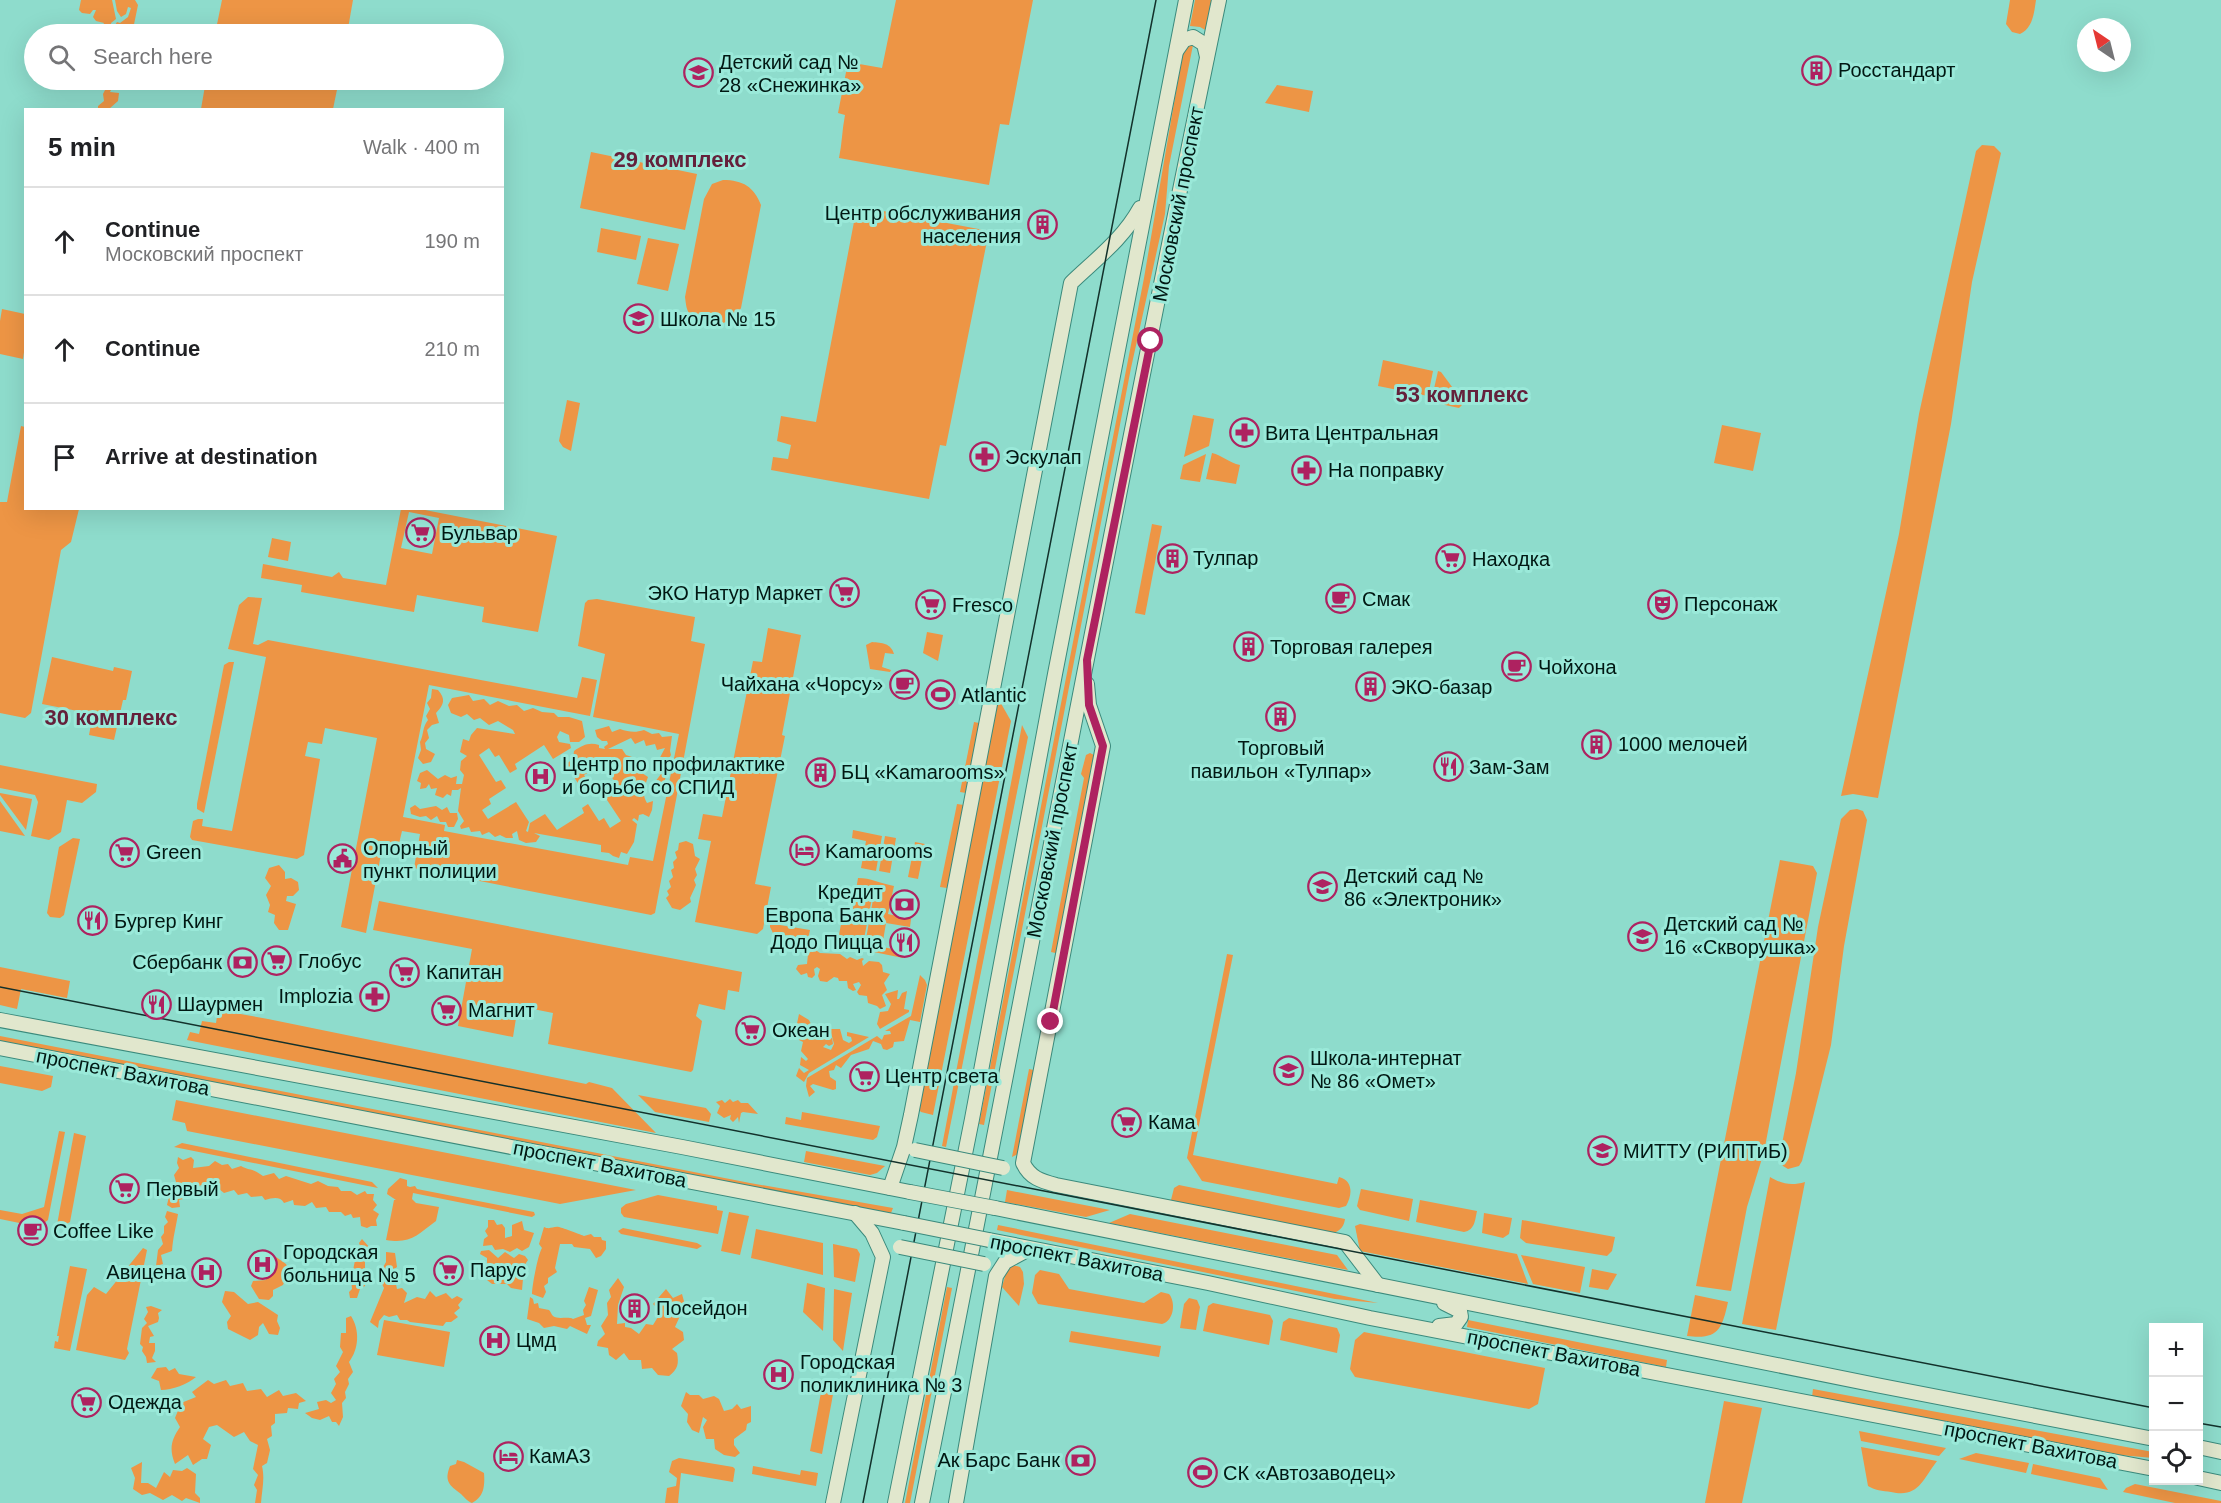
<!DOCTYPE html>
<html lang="en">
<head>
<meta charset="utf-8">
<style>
  body { margin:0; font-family:Arial,sans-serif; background:#f2f2f2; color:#202124 }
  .controls { position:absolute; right:18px; bottom:18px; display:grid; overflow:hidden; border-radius:0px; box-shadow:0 6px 24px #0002 }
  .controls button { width:54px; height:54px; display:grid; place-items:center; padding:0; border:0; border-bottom:2px solid #e0e0e0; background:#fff; color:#202124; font:30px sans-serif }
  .compass { position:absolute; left:2077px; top:18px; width:54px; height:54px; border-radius:50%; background:#fff; box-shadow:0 6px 24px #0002; rotate:325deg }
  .stop { position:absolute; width:18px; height:18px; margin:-14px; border:4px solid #ae2260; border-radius:50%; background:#fff }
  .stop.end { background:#ae2260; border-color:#fff; box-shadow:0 2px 6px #0008 }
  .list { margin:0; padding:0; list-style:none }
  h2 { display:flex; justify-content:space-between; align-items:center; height:78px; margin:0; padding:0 24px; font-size:26px }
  h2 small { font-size:20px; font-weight:400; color:#757577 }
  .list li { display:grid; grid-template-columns:39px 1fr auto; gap:18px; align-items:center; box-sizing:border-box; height:108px; padding:0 24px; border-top:2px solid #e0e0e0 }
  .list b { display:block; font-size:22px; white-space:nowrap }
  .list p { margin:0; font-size:20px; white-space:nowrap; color:#757577 }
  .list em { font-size:20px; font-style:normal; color:#757577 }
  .icon { flex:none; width:33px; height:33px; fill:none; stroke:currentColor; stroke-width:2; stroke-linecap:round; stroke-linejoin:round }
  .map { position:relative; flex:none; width:2221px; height:1503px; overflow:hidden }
  .search { position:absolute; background:#fff; box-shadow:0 6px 24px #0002; left:24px; top:24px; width:480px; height:66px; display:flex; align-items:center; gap:15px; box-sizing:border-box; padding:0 21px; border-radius:33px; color:#757577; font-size:22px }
  .panel { position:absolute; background:#fff; box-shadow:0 6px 24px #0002; left:24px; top:108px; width:480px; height:402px; border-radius:0px }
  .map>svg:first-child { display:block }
  .green { fill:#ed9545; fill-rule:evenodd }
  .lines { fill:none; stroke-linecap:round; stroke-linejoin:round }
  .secondary-casing { stroke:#3b8a7c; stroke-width:16 }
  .secondary { stroke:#e1e7cd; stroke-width:14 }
  .tram { stroke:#13312b; stroke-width:1.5 }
  .secondary-bridge-casing { stroke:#3b8a7c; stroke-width:16; stroke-linecap:butt }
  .secondary-bridge { stroke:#e1e7cd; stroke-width:14 }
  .route { stroke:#ae2260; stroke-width:8 }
  .labels { text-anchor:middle; stroke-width:6; stroke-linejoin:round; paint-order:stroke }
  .poi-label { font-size:20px; fill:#011813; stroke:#9ae9d9; text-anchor:start }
  .street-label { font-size:20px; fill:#011813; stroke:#9ae9d9 }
  .quarter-label { font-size:22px; font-weight:bold; fill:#64213b; stroke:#9ae9d9 }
</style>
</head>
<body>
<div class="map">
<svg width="2221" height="1503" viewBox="0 0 2221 1503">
  <rect width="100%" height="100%" fill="#8edccc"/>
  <g class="green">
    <path d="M81 0H112L116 19 111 23 112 31 108 32 102 27 104 23 96 21 93 17 96 10H93L90 14 82 13 79 10Z"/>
    <path d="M115 0H135L138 5 132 34H117L114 27 117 22 120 23 128 17 131 8 128 7 126 14 121 17 117 11Z"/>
    <path d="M222 0H353L347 34H215Z"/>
    <path d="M896 0H1033L1009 125 1000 124 989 185 839 158C842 144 842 130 845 115L838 113 848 62 882 68Z"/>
    <path d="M1195 0H1213L1207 31 1200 27 1190 26Z"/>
    <path d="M2010 0H2036C2034 13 2033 28 2020 34L2012 32 2006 24Z"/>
    <path d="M1188 41 1193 45 1169 166 1165 214 1131 368 984 1125 979 1124 1144 278 1184 45Z"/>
    <path d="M102 80H121L119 86 112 88 110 92 119 93 118 101 109 109H98V106L104 101 103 94 106 88Z"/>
    <path d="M206 80H339L333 109H201Z"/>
    <path d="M1277 85 1313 91 1309 112 1265 103Z"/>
    <path d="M1982 145 1994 146 2001 153 1972 282 1951 424 1878 798 1853 794 1841 796 1899 534 1919 414 1976 151Z"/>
    <path d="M591 152 697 174 685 230 580 208Z"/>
    <path d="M723 180C743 180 754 187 761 205L741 308C733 326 704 331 691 316 686 310 686 304 685 297L704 199 712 184Z"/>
    <path d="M857 206 989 231 946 446 940 445 929 499 771 470 773 457 788 459 791 445 777 441 781 416 816 422Z"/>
    <path d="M601 228 641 236 636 260 597 252Z"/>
    <path d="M648 238 679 244 668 291 637 284Z"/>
    <path d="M2 309 25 314V345L23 359 0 354V321Z"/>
    <path d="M1383 360 1433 371 1428 396 1378 386Z"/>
    <path d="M1438 371 1441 372 1464 403 1459 408 1431 402Z"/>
    <path d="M567 400 580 403 571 451 563 447 559 441Z"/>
    <path d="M1193 415 1214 419 1209 446 1184 457Z"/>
    <path d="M1722 425 1761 433 1753 471 1714 463Z"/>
    <path d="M21 426 25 427 26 508 79 509 71 542 61 550 31 713 25 718 0 713V502H7Z"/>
    <path d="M1212 453C1222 455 1229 463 1240 465L1236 484 1206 479Z"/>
    <path d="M1206 454 1200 482 1180 479 1183 465Z"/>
    <path d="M401 509H420L557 536 538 632 482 622 484 607 417 595 414 612 301 592 302 585 261 578 263 564 332 577 339 572 343 578 386 585ZM409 512 439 518 432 554 401 548Z"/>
    <path d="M1152 524 1162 526 1145 615 1135 613Z"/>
    <path d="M272 538 291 542 288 561 268 557Z"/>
    <path d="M248 597 262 598 253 644 258 645 268 640 577 698 582 677 597 680 590 716 429 685 403 817 445 825 444 831 628 865 630 857 653 861 679 734 593 717 605 654 578 646 585 603 588 600 597 599 695 617 691 641 705 644 655 913 651 915 414 868 420 834 402 831 397 852 382 849 366 933 341 927 377 738 325 728 322 744 308 742 305 756 320 759 304 855 297 859 192 840 190 837 193 821 198 819H203L202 826 232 831 266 657 228 649 239 605Z"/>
    <path d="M768 628 801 635 782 735 785 736 755 884 771 887 763 929 757 934 695 922 711 841 698 839 703 814 722 817 753 661 762 662Z"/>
    <path d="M927 632 943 635 938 661 923 653Z"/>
    <path d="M872 642C882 643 891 643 894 654L885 653 882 667 891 670 890 672 870 669 866 645Z"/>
    <path d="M52 657 113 671 114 667 132 671 126 700H123L114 740 89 735 93 714 42 704Z"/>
    <path d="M229 662H234L204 813 197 809V804L224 665Z"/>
    <path d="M432 689 438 690C446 699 444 705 436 713L439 723 432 725 427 730 429 738 425 743 426 749 435 754 431 762 423 764 418 758 421 750 420 742C424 735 422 727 428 720L426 716 430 709 427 703 431 698Z"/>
    <path d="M995 693 1011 721 933 1115 921 1112 916 1107Z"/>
    <path d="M469 695 473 701 484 699 490 705 498 701 509 706 517 705 524 711 533 708 542 712 554 713 558 717H569L582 721 585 737 579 742H570L569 735 560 731 557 737 559 742 570 744 571 748 553 759 544 745 515 764 517 769 510 773 499 755 495 757 489 748 479 755 496 782 501 780 506 788 489 799 491 804 482 810 488 819 516 802 529 822 526 831 528 832 530 823 545 814 557 830 584 813 582 808 588 804 599 821 604 818 610 828 621 821 603 794 612 788 614 792 617 790 615 787 617 785 609 773 619 767 613 757 584 775 587 780 579 785 566 764 573 759 574 751C583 745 589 742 599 745V748L605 749 604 747 608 744 607 741H602L597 737 595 730 609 726 612 732 620 729C629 732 635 733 644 730L652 734 659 733 662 737 672 736 670 751 671 755C665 764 669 765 667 774 665 780 663 783 663 789H657L655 782 661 774 655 767 665 748 657 750 655 744 646 746 644 740 635 744 631 738 608 749H622L626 755 632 757V763L636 767 644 765 642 773 648 777C645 786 641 793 647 803L653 801 652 810 649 817 643 814 639 815 638 821 634 818 632 820 637 824 634 842 627 854 621 852 619 858 613 856 609 853 601 852V845L534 833 540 836 536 842 526 843 519 840 517 831 512 834 513 838H506L500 835 495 837 489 832 482 835 480 831 471 832 469 827 461 829 460 826 464 821 458 811 461 788 458 790H452L451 796 447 794 443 798 435 795 437 788 431 789 429 784 426 788 420 789 421 783 417 781 420 773 427 770 438 779 445 775 451 778 457 776 456 784H462L464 775 460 770 461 761 467 756 460 752 463 739 469 741 471 735 477 728 515 734 513 730 498 721 489 725 480 718 474 720 467 714 461 717 451 713 448 705 452 698Z"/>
    <path d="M974 722 979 723 966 793 960 792Z"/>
    <path d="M1022 725 1028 737 946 1147 942 1146Z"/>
    <path d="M1090 753 1096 756 1060 954 1051 952 1084 778 1081 774 1086 755Z"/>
    <path d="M0 765 97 784 96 792 82 803 67 800 61 832 49 840 31 836 38 802 35 795 0 788Z"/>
    <path d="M0 793 32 799 26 830 0 795Z"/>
    <path d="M0 801 25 836 0 831Z"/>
    <path d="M957 804 964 805 947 888 940 887Z"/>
    <path d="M415 805 420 809 436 806 442 810 447 807 450 813H457L458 819 454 827H448L446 822H440L437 816 431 820 426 816 420 817 411 814 410 808Z"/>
    <path d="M1857 809 1863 811 1867 820 1844 946 1831 1045 1802 1161 1799 1166 1788 1169 1783 1166 1779 1159 1796 1073 1818 927 1841 819 1850 810Z"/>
    <path d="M853 830 882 836 876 871 861 868 866 841 852 838Z"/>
    <path d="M885 836 896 838 890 873 879 871Z"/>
    <path d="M73 838 80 839 64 915 60 918 50 917 47 913 59 847Z"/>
    <path d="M686 841 693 844 695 856 700 859 695 869 697 875 694 880 696 885 690 898 691 902 680 910 672 908 666 898 669 895 667 891 671 887 669 881 673 877 671 870 674 868 673 862 677 858 675 852 678 850 679 843Z"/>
    <path d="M915 842 925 844 918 879 908 877Z"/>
    <path d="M1780 860 1813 866 1817 873 1764 1152 1747 1207 1731 1291 1696 1286Z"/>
    <path d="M279 865 285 872V879L291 878 298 882 299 890 293 896H287L286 901 296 904 288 930H279L274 923 275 915 268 912 270 905 266 895 271 886 265 878 269 868Z"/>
    <path d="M858 878C871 878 879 883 894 886L888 914 911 919 910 927 886 923 882 947 904 951 903 958 864 950 874 894 873 893 862 949 837 945 842 919 851 920Z"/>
    <path d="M379 901 742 972 739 992 728 990 725 1010 699 1004 696 1016 702 1021 693 1070 691 1072 548 1044 553 1013 518 1006 513 1037 458 1026 472 949 373 930Z"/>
    <path d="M774 919 778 920 780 925 810 930 808 939 773 933 770 927V922Z"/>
    <path d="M814 949 820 953 840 954 847 959 850 957 857 960 862 958 864 959 862 961 863 966 869 961 879 962 882 965 883 972 890 974 884 983 887 990 882 995 886 1006 880 1009 877 1006 868 1003 867 996 859 995 857 992 861 985 859 982 853 984 856 990 853 991 848 988 847 981H839L838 978 834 977 827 982 820 981 818 976 820 969 817 967 814 969 815 975 812 978 808 977 807 973 801 975 796 969 798 965 807 964 808 954Z"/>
    <path d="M1227 954 1233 955 1193 1155 1337 1184 1339 1177C1354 1181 1352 1196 1346 1206L1339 1208 1202 1181 1187 1158Z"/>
    <path d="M0 967 70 981 67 998 21 989 17 1009 0 1005Z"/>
    <path d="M920 975 925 980 927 985 920 1022 910 1020 904 1041 894 1042 893 1047 887 1050 883 1049 881 1044 873 1041 869 1049 851 1055 841 1068 836 1065 834 1070 829 1071 830 1077 836 1081V1089L833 1090 813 1084 810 1086 815 1092 809 1097 806 1086 807 1078 877 1036 882 1040 884 1035 891 1034 890 1031H885L911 1016Z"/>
    <path d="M898 990 897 999H899L902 993 907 991 904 1009 909 1010V1012L880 1029 877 1024 880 1012 888 1011 891 1004 885 994Z"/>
    <path d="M218 1010 268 1019 586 1084 589 1082 612 1088 656 1133 187 1040 190 1032 199 1034 202 1021 216 1023Z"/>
    <path d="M799 1014 809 1020 811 1024H815L814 1039 820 1036 817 1030 818 1025 826 1029 827 1039 832 1038 833 1044 829 1046 826 1044 823 1047 831 1050 834 1044 830 1029H840L843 1040 849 1043 852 1041 851 1037 847 1036V1032L869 1037 809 1073 804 1082 796 1076 799 1068 804 1073 809 1070 800 1065 801 1057 806 1061 808 1059 801 1051 803 1042 799 1040V1035L795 1033Z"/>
    <path d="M0 1036 750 1183 893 1208 891 1213 737 1187 0 1041Z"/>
    <path d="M0 1066 53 1076 51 1087 42 1091 0 1083Z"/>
    <path d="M1029 1069 1038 1071 1018 1154 1012 1157Z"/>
    <path d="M638 1095 706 1108 711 1114 709 1122 655 1112Z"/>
    <path d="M730 1099 733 1102 738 1100 741 1103H748L758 1114 743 1112 741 1113 739 1123 738 1117 733 1122 730 1119 731 1115 724 1118 717 1113 720 1106 716 1102 722 1100 725 1103Z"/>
    <path d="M176 1100 636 1190 560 1204 187 1131 185 1123 172 1120Z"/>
    <path d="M802 1112 880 1126 877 1137 873 1140 785 1124 786 1117 801 1120Z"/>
    <path d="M59 1131 65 1132 48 1220 39 1227 0 1219V1210L22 1214 44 1207Z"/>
    <path d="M74 1133 86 1136 70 1222 56 1230Z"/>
    <path d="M182 1143 372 1182 378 1188 174 1147Z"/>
    <path d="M806 1151 885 1166 877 1173 870 1175 804 1162Z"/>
    <path d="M178 1157 183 1160 191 1157 194 1160 193 1168 209 1166 215 1161 222 1165 228 1164 232 1169 241 1166C250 1171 253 1168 263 1176L274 1173 279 1179 286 1176 311 1184 318 1181 328 1186 338 1187 341 1191H351L357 1195 365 1191 367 1194H374L373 1200 377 1205 373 1210 379 1214 376 1220 377 1226H371L367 1228 361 1226 360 1217 353 1218 351 1214 345 1216 341 1212H329L326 1207 316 1208 312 1202 305 1206 294 1205 293 1200 284 1203C280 1196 273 1198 265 1200L262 1196 251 1197 247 1193 238 1195 234 1190 224 1193 219 1189H208L202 1185 195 1187 190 1183 182 1188 183 1199 179 1200 180 1207 172 1208 167 1205 171 1188 176 1182 174 1175 179 1168 177 1163Z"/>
    <path d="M1770 1177C1782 1184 1791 1186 1805 1182L1776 1330 1742 1324Z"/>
    <path d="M400 1178 407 1180V1186L410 1187 415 1186 417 1189 534 1212 535 1215 532 1217 413 1193 412 1199 416 1203 439 1207 436 1221C417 1235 411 1244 386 1240L394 1200H396L387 1194 388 1189Z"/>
    <path d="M1179 1185 1345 1219C1344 1226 1341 1230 1334 1233L1175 1204 1171 1200 1174 1188Z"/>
    <path d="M1361 1189 1413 1199 1409 1221 1360 1210 1357 1206Z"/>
    <path d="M1007 1190 1110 1210 1086 1217 1005 1202Z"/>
    <path d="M658 1195 717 1206V1210L723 1211 718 1234 624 1217 621 1213V1208L626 1204Z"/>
    <path d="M1420 1200 1477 1211C1475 1220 1475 1230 1464 1232L1416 1222Z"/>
    <path d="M167 1211 178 1214C176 1227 173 1237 172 1251L161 1255 163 1264 156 1266 158 1250 163 1244 161 1237 164 1233V1226L168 1222 165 1217Z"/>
    <path d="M729 1212 749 1216 740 1255 721 1251Z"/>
    <path d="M1484 1213 1512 1218 1509 1234 1503 1238 1482 1233Z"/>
    <path d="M1130 1214 1337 1255 1348 1270 1109 1223Z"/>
    <path d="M488 1220H494L497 1225 502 1224 505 1228V1238L512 1236V1225L522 1221 524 1230 534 1233 529 1247 522 1251 517 1248 510 1252 503 1249 495 1250 492 1245 483 1246 484 1239 488 1236 485 1231 488 1227Z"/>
    <path d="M1522 1220 1615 1237 1612 1251 1607 1256 1526 1243 1520 1238Z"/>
    <path d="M1360 1224 1517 1254 1528 1284 1360 1251 1355 1226Z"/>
    <path d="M998 1225 1378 1303 1335 1299 997 1230Z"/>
    <path d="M544 1227C550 1230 553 1226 559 1227 563 1228 582 1235 584 1236L591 1234 594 1237H601L602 1240 606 1241V1249L601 1256 596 1258 590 1249 574 1247 572 1244H560L555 1268 557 1272 548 1278V1283L544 1286 546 1292 543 1298 532 1294C532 1286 538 1254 542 1248L539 1244Z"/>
    <path d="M623 1228 697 1243 702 1246 697 1249 621 1234 618 1231Z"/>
    <path d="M756 1229 823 1243V1275L751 1258Z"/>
    <path d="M362 1239 371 1249 370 1254H365V1268L370 1270 371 1277 366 1279 365 1286 360 1289 357 1298H350L349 1292 352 1289 351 1279 354 1274C352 1267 356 1263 355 1255L361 1248 359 1243Z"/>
    <path d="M833 1244 857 1249 860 1254 855 1282 834 1277Z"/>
    <path d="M143 1248 147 1250 127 1349 129 1353 125 1360 76 1350 87 1295 94 1287 106 1294Z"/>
    <path d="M489 1250 498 1258 505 1252 514 1258 519 1254 525 1256 528 1260 522 1269 526 1274 523 1279 522 1290 511 1288 507 1284H492L487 1280 491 1272 487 1266V1258L480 1254 481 1251Z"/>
    <path d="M386 1252 395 1253 397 1267 393 1270 397 1289 402 1288 407 1293 404 1303 417 1297 425 1299 430 1291 436 1297 446 1293 452 1299 457 1296 463 1299 458 1305 460 1308 454 1313 458 1317 451 1322H446L443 1326 410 1322 407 1320H400L397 1315 389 1317 384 1315 379 1321 378 1328 370 1322 384 1288 381 1282 384 1277 382 1269 386 1262Z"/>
    <path d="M257 1253 263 1256 267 1254 271 1259 276 1257 286 1264 289 1270 283 1285 273 1290V1296L269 1300 259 1299 251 1286 253 1281 266 1280 267 1274 248 1266 252 1256Z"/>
    <path d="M1521 1255 1585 1267 1580 1293 1533 1284Z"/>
    <path d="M1013 1265 1020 1267 1023 1272 1024 1284 1019 1306 1002 1287 1007 1269Z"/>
    <path d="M70 1266 87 1269 70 1351 54 1348 55 1341 58 1342 59 1336H57Z"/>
    <path d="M1592 1269 1617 1274 1608 1290 1589 1287Z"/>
    <path d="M1040 1270 1059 1274 1069 1289 1144 1303 1161 1292 1169 1294C1176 1302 1174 1321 1162 1324L1038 1304 1032 1293 1035 1275Z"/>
    <path d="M618 1278 624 1287 618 1305 617 1324 625 1323V1327L631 1328 639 1334 646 1324 653 1325 661 1312 653 1304 666 1289 673 1298 682 1294 685 1305 675 1327 683 1332 684 1340 672 1349 677 1353C679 1364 678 1369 669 1376L658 1375 652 1368 642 1369 641 1360H629L624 1353 616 1360 609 1355 608 1348 597 1346 598 1341 605 1334 601 1326 608 1315 607 1303 611 1297 609 1290Z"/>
    <path d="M807 1283 825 1288 823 1331 803 1312Z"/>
    <path d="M589 1287 598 1290 591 1316 585 1318 587 1325H591L587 1334 570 1326 567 1329 554 1326 544 1328 539 1323 527 1319 530 1297 533 1299 534 1304 538 1303 539 1308 549 1310C551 1312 551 1314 553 1316 558 1320 568 1316 573 1319L584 1315 583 1310 586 1305 584 1301Z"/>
    <path d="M947 1287 952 1288 910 1503H905Z"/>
    <path d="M834 1289 852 1293 843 1351 833 1340Z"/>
    <path d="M225 1291 234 1292 248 1304 258 1302 278 1315 277 1321 280 1328 278 1335 269 1334 263 1323 259 1327 258 1335 250 1340 228 1329 227 1322 231 1316 222 1302Z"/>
    <path d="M1695 1295 1728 1302C1722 1329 1718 1340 1687 1336Z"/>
    <path d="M1189 1298 1197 1300 1200 1307 1196 1330 1180 1328 1184 1304Z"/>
    <path d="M1213 1303 1270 1315 1273 1321 1269 1345 1203 1331 1208 1306Z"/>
    <path d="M151 1306 162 1310 158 1313 159 1318 158 1322 148 1326 154 1336 150 1337 149 1343H155V1351L152 1358 156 1362 147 1363 146 1357 142 1351 143 1347 140 1344 142 1328 147 1323 144 1319 148 1312 146 1307Z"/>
    <path d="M351 1316C360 1330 359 1349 349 1362L353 1372 348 1379 349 1384 345 1392 346 1398 342 1403 343 1417 339 1426 336 1422H332L329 1416 320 1420 312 1418 305 1413 319 1409 317 1402 326 1400 331 1403 336 1400 331 1393 336 1384 334 1379 340 1372 336 1366 343 1352 340 1347 341 1333H346V1318Z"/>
    <path d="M1289 1318 1337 1328 1340 1335 1337 1353 1280 1340 1283 1322Z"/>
    <path d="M384 1320 450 1332 444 1367 377 1355Z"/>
    <path d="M1468 1320 1667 1360 1666 1367 1467 1327Z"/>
    <path d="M1071 1331 1161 1346 1159 1357 1069 1342Z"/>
    <path d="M1364 1332 1545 1368 1538 1404 1529 1409 1355 1377 1350 1369 1355 1340Z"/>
    <path d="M166 1367 169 1371 175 1368 179 1374 196 1377C188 1384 172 1390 161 1390L159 1381 151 1378 157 1368Z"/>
    <path d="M208 1380 214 1384 226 1380 230 1386 243 1383 247 1391 261 1389 267 1397 279 1390 283 1396 296 1393 306 1401 299 1403 298 1409 288 1408 287 1413 275 1414V1423L271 1426 272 1436 267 1439 270 1450 267 1463 262 1466C265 1479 262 1489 261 1503H255L257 1490 254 1485 258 1475 253 1469 258 1445 250 1441 244 1432 234 1437 217 1425 209 1427 203 1439 211 1445 207 1459H202L193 1465 188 1455 175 1464C169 1449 171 1440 180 1427L175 1418 181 1403 196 1397 192 1392Z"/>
    <path d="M822 1387 834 1389 822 1454 810 1451Z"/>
    <path d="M1813 1389 2153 1452V1458L2120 1455 1812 1397Z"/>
    <path d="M686 1392 690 1395H699L703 1399 714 1396 719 1399 724 1411 732 1409 737 1404 741 1409 751 1406V1422L747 1424 746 1430 734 1439V1445L740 1453 735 1457 724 1455 715 1449 714 1439H706L703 1427 707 1420 703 1417 699 1433 692 1430 687 1422 688 1414 681 1406Z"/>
    <path d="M1724 1401 1762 1408 1742 1503H1705Z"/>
    <path d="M1859 1431 1946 1448 1939 1456 1861 1441Z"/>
    <path d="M1861 1447 1937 1461C1922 1481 1918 1498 1891 1492 1883 1491 1874 1490 1868 1486Z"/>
    <path d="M1976 1453 2029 1463 2026 1473 1959 1459Z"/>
    <path d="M679 1458 733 1467 735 1469 733 1482 681 1473 678 1503H665L667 1488 676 1486 677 1478 669 1472 672 1461Z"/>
    <path d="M457 1460 464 1462 484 1473C485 1486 484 1497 472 1503 467 1501 465 1498 461 1494 449 1485 444 1481 450 1466L456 1464Z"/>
    <path d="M142 1462 141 1483H148L156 1488 164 1472 170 1477 173 1470 182 1471 187 1468 196 1474 195 1493 200 1498V1503L186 1498 182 1501 172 1495 163 1500 150 1493 142 1495 133 1489 135 1478 131 1468Z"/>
    <path d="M2033 1464 2100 1478 2108 1490 2031 1474Z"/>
    <path d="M753 1466 800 1475 801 1470 818 1473 816 1486 752 1474Z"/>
    <path d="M2135 1484 2221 1501V1503H2175L2123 1492 2126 1488Z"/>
  </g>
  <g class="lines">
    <defs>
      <g id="secondary">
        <path d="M1177 50 1184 40 1193 37 1204 44 1207 57"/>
        <path d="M1087 684 1089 705 1103 746 1023 1163C1030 1178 1041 1181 1056 1185L1345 1242 1378 1285"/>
        <path d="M0 1020 682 1147 910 1192"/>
        <path d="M0 1048 904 1223"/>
        <path d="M890 1188 904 1147 911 1115 1071 283C1096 259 1123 239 1140 208"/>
        <path d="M995 1208C1381 1285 1767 1365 2154 1439"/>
        <path d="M989 1240 1208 1283 1370 1318 2154 1469"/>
        <path d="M1439 1326 1456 1324 1461 1317 1460 1311 1444 1303"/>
        <path d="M2198 1447 2221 1452"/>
        <path d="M2198 1478 2221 1483"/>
        <path d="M833 1503 883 1257 872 1233 855 1213"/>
        <path d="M895 1503 972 1119 1055 674 1186 0"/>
        <path d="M922 1503C1022 1002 1115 500 1219 0"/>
        <path d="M956 1503 996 1276 1005 1262 1029 1249"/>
      </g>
    </defs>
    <use href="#secondary" class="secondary-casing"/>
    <use href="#secondary" class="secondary"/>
    <g class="tram">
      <path d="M0 987 2154 1408"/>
      <path d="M2198 1423 2221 1427"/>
      <path d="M863 1503C963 1003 1058 501 1156 0"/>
    </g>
    <defs>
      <g id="secondary-bridge">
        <path d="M915 1150 1003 1168"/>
        <path d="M910 1192 995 1208"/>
        <path d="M904 1223 989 1240"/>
        <path d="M900 1247 984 1264"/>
      </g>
    </defs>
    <use href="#secondary-bridge" class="secondary-bridge-casing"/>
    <use href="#secondary-bridge" class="secondary-bridge"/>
  </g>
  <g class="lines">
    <path class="route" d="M1051 1022 1103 746 1089 705 1087 660 1151 341"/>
  </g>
  <defs>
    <symbol id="building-ring" viewBox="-11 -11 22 22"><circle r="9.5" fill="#9ae9d9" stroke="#ae2260" stroke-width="1.5"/><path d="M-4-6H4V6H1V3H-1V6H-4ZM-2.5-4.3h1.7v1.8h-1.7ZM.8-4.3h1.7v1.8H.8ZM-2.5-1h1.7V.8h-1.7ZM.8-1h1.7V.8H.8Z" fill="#ae2260"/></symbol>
    <symbol id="school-ring" viewBox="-11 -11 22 22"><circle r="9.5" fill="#9ae9d9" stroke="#ae2260" stroke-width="1.5"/><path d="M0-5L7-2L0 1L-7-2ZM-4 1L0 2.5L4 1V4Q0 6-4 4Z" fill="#ae2260"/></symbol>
    <symbol id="pharmacy-ring" viewBox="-11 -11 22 22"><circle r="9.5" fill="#9ae9d9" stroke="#ae2260" stroke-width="1.5"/><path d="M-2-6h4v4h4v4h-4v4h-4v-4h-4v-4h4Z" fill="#ae2260"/></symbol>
    <symbol id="supermarket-ring" viewBox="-11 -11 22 22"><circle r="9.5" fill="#9ae9d9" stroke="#ae2260" stroke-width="1.5"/><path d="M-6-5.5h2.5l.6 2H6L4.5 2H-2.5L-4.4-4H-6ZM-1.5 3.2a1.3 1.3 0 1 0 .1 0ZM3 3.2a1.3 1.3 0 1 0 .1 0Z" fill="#ae2260"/></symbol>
    <symbol id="cafe-ring" viewBox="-11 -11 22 22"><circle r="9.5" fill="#9ae9d9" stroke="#ae2260" stroke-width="1.5"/><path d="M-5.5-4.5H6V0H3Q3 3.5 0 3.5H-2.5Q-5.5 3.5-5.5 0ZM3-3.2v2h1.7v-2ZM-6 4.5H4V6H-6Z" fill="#ae2260"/></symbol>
    <symbol id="theatre-ring" viewBox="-11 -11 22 22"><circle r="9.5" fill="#9ae9d9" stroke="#ae2260" stroke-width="1.5"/><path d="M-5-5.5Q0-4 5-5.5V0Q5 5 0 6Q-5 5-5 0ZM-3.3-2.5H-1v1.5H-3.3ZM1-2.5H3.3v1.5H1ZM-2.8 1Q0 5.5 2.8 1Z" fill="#ae2260"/></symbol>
    <symbol id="stadium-ring" viewBox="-11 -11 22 22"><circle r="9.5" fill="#9ae9d9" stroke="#ae2260" stroke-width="1.5"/><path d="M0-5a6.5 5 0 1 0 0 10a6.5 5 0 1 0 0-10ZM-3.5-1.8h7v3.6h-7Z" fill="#ae2260"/></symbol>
    <symbol id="restaurant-ring" viewBox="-11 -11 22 22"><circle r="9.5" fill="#9ae9d9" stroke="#ae2260" stroke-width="1.5"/><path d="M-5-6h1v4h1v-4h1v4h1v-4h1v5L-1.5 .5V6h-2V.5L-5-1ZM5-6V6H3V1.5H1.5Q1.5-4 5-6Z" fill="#ae2260"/></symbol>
    <symbol id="hospital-ring" viewBox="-11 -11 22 22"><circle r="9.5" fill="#9ae9d9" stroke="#ae2260" stroke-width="1.5"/><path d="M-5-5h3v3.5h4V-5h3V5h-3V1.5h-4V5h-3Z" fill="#ae2260"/></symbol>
    <symbol id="hotel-ring" viewBox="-11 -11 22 22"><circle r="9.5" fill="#9ae9d9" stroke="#ae2260" stroke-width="1.5"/><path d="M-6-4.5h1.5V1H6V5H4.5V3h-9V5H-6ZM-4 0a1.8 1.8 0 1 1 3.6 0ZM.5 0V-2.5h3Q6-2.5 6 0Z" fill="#ae2260"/></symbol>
    <symbol id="civic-ring" viewBox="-11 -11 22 22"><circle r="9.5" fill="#9ae9d9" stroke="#ae2260" stroke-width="1.5"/><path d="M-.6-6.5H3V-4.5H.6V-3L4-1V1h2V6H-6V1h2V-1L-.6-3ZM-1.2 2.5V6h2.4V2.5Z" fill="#ae2260"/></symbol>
    <symbol id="bank-ring" viewBox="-11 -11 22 22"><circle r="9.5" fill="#9ae9d9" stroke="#ae2260" stroke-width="1.5"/><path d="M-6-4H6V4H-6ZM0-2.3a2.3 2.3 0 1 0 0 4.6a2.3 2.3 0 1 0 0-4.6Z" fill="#ae2260"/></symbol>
    <symbol id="university-ring" viewBox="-11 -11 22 22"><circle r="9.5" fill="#9ae9d9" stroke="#ae2260" stroke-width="1.5"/><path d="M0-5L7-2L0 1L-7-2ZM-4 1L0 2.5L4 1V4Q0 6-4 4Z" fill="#ae2260"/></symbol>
  </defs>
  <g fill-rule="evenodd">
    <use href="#building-ring" x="1800" y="54" width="33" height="33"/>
    <use href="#school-ring" x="682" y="56" width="33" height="33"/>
    <use href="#building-ring" x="1026" y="208" width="33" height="33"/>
    <use href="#school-ring" x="622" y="302" width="33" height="33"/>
    <use href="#pharmacy-ring" x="1228" y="416" width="33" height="33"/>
    <use href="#pharmacy-ring" x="968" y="440" width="33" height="33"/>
    <use href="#pharmacy-ring" x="1290" y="454" width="33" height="33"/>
    <use href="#supermarket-ring" x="404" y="516" width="33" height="33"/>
    <use href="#building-ring" x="1156" y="542" width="33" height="33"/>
    <use href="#supermarket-ring" x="1434" y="542" width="33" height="33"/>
    <use href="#supermarket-ring" x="828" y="576" width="33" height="33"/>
    <use href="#cafe-ring" x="1324" y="582" width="33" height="33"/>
    <use href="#theatre-ring" x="1646" y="588" width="33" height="33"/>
    <use href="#supermarket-ring" x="914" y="588" width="33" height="33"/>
    <use href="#building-ring" x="1232" y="630" width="33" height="33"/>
    <use href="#cafe-ring" x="1500" y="650" width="33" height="33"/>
    <use href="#cafe-ring" x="888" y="668" width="33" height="33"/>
    <use href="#building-ring" x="1354" y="670" width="33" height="33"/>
    <use href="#stadium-ring" x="924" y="678" width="33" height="33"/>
    <use href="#building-ring" x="1264" y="700" width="33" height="33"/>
    <use href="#building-ring" x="1580" y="728" width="33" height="33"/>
    <use href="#restaurant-ring" x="1432" y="750" width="33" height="33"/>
    <use href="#building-ring" x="804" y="756" width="33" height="33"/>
    <use href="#hospital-ring" x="524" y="760" width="33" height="33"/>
    <use href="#hotel-ring" x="788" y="834" width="33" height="33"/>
    <use href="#supermarket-ring" x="108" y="836" width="33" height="33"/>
    <use href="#civic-ring" x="326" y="842" width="33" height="33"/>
    <use href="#school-ring" x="1306" y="870" width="33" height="33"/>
    <use href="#bank-ring" x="888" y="888" width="33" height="33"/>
    <use href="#restaurant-ring" x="76" y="904" width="33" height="33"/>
    <use href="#school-ring" x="1626" y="920" width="33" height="33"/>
    <use href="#restaurant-ring" x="888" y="926" width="33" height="33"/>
    <use href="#supermarket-ring" x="260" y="944" width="33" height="33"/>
    <use href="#bank-ring" x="226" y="946" width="33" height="33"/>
    <use href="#supermarket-ring" x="388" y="956" width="33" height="33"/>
    <use href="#pharmacy-ring" x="358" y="980" width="33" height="33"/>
    <use href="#restaurant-ring" x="140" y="988" width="33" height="33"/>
    <use href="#supermarket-ring" x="430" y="994" width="33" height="33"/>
    <use href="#supermarket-ring" x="734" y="1014" width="33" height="33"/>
    <use href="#school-ring" x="1272" y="1054" width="33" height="33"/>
    <use href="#supermarket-ring" x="848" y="1060" width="33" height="33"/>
    <use href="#supermarket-ring" x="1110" y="1106" width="33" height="33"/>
    <use href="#university-ring" x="1586" y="1134" width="33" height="33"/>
    <use href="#supermarket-ring" x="108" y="1172" width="33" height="33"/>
    <use href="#cafe-ring" x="16" y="1214" width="33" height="33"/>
    <use href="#hospital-ring" x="246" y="1248" width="33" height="33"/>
    <use href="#supermarket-ring" x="432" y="1254" width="33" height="33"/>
    <use href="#hospital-ring" x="190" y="1256" width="33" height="33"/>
    <use href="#building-ring" x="618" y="1292" width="33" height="33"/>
    <use href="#hospital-ring" x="478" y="1324" width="33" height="33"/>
    <use href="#hospital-ring" x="762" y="1358" width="33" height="33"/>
    <use href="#supermarket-ring" x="70" y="1386" width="33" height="33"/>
    <use href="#hotel-ring" x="492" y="1440" width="33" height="33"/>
    <use href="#bank-ring" x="1064" y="1444" width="33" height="33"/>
    <use href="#stadium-ring" x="1186" y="1456" width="33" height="33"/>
  </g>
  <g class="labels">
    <g class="poi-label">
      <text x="719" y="69">Детский сад №<tspan x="719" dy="23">28 «Снежинка»</tspan></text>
      <text x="1838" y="77">Росстандарт</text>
      <text x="1021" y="220" text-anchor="end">Центр обслуживания<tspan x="1021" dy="23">населения</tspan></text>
      <text x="660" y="326">Школа № 15</text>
      <text x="1265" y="440">Вита Центральная</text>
      <text x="1005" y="464">Эскулап</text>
      <text x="1328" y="477">На поправку</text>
      <text x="441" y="540">Бульвар</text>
      <text x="1193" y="565">Тулпар</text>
      <text x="1472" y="566">Находка</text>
      <text x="823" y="600" text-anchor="end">ЭКО Натур Маркет</text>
      <text x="1362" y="606">Смак</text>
      <text x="1684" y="611">Персонаж</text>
      <text x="952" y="612">Fresco</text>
      <text x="1270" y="654">Торговая галерея</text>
      <text x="1538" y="674">Чойхона</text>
      <text x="883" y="691" text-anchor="end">Чайхана «Чорсу»</text>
      <text x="1391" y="694">ЭКО-базар</text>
      <text x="961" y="702">Atlantic</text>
      <text x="1618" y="751">1000 мелочей</text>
      <text x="1281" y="755" text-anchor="middle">Торговый<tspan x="1281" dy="23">павильон «Тулпар»</tspan></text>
      <text x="562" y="771">Центр по профилактике<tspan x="562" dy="23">и борьбе со СПИД</tspan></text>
      <text x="1469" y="774">Зам-Зам</text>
      <text x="841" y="779">БЦ «Kamarooms»</text>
      <text x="363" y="855">Опорный<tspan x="363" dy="23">пункт полиции</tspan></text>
      <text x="825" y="858">Kamarooms</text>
      <text x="146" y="859">Green</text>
      <text x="1344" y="883">Детский сад №<tspan x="1344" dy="23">86 «Электроник»</tspan></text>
      <text x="883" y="899" text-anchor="end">Кредит<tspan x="883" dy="23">Европа Банк</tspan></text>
      <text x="114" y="928">Бургер Кинг</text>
      <text x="1664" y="931">Детский сад №<tspan x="1664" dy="23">16 «Скворушка»</tspan></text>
      <text x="883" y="949" text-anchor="end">Додо Пицца</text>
      <text x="298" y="968">Глобус</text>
      <text x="222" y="969" text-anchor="end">Сбербанк</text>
      <text x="426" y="979">Капитан</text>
      <text x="353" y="1003" text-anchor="end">Implozia</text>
      <text x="177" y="1011">Шаурмен</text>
      <text x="468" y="1017">Магнит</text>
      <text x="772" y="1037">Океан</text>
      <text x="1310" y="1065">Школа-интернат<tspan x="1310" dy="23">№ 86 «Омет»</tspan></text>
      <text x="885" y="1083">Центр света</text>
      <text x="1148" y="1129">Кама</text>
      <text x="1623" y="1158">МИТТУ (РИПТиБ)</text>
      <text x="146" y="1196">Первый</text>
      <text x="53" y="1238">Coffee Like</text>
      <text x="283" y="1259">Городская<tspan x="283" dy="23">больница № 5</tspan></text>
      <text x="470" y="1277">Парус</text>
      <text x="186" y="1279" text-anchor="end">Авицена</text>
      <text x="656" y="1315">Посейдон</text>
      <text x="516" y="1347">Цмд</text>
      <text x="800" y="1369">Городская<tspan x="800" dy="23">поликлиника № 3</tspan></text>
      <text x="108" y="1409">Одежда</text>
      <text x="529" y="1463">КамАЗ</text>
      <text x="1060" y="1467" text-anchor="end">Ак Барс Банк</text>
      <text x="1223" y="1480">СК «Автозаводец»</text>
    </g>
    <g class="street-label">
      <text transform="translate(1178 204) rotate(-79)" y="7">Московский проспект</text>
      <text transform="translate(1052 840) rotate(-79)" y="7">Московский проспект</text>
      <text transform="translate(123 1072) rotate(11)" y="7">проспект Вахитова</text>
      <text transform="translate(600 1164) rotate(11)" y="7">проспект Вахитова</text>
      <text transform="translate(1077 1258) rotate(11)" y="7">проспект Вахитова</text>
      <text transform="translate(1554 1353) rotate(11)" y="7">проспект Вахитова</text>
      <text transform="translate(2031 1445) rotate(11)" y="7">проспект Вахитова</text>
    </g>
    <g class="quarter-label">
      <text x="680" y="167">29 комплекс</text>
      <text x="1462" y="402">53 комплекс</text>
      <text x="111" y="725">30 комплекс</text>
    </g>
  </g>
</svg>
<div class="controls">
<button>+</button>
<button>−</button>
<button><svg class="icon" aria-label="locate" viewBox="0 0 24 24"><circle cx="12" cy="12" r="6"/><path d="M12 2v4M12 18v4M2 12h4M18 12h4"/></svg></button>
</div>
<svg class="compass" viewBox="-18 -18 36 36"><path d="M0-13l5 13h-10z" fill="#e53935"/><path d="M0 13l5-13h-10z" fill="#757577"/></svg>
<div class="stop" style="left:1151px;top:341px"></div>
<div class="stop end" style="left:1051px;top:1022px"></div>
<div class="search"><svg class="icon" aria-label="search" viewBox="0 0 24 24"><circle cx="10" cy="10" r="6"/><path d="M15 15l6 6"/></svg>Search here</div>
<section class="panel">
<h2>5 min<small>Walk · 400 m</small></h2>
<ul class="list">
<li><svg class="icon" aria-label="ahead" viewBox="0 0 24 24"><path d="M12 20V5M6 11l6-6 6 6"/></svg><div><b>Continue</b><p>Московский проспект</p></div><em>190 m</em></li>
<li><svg class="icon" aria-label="ahead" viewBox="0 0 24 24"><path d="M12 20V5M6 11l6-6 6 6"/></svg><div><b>Continue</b></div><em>210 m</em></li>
<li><svg class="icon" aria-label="arrive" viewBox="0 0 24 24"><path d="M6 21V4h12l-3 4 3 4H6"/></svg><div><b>Arrive at destination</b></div></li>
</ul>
</section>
</div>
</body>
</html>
